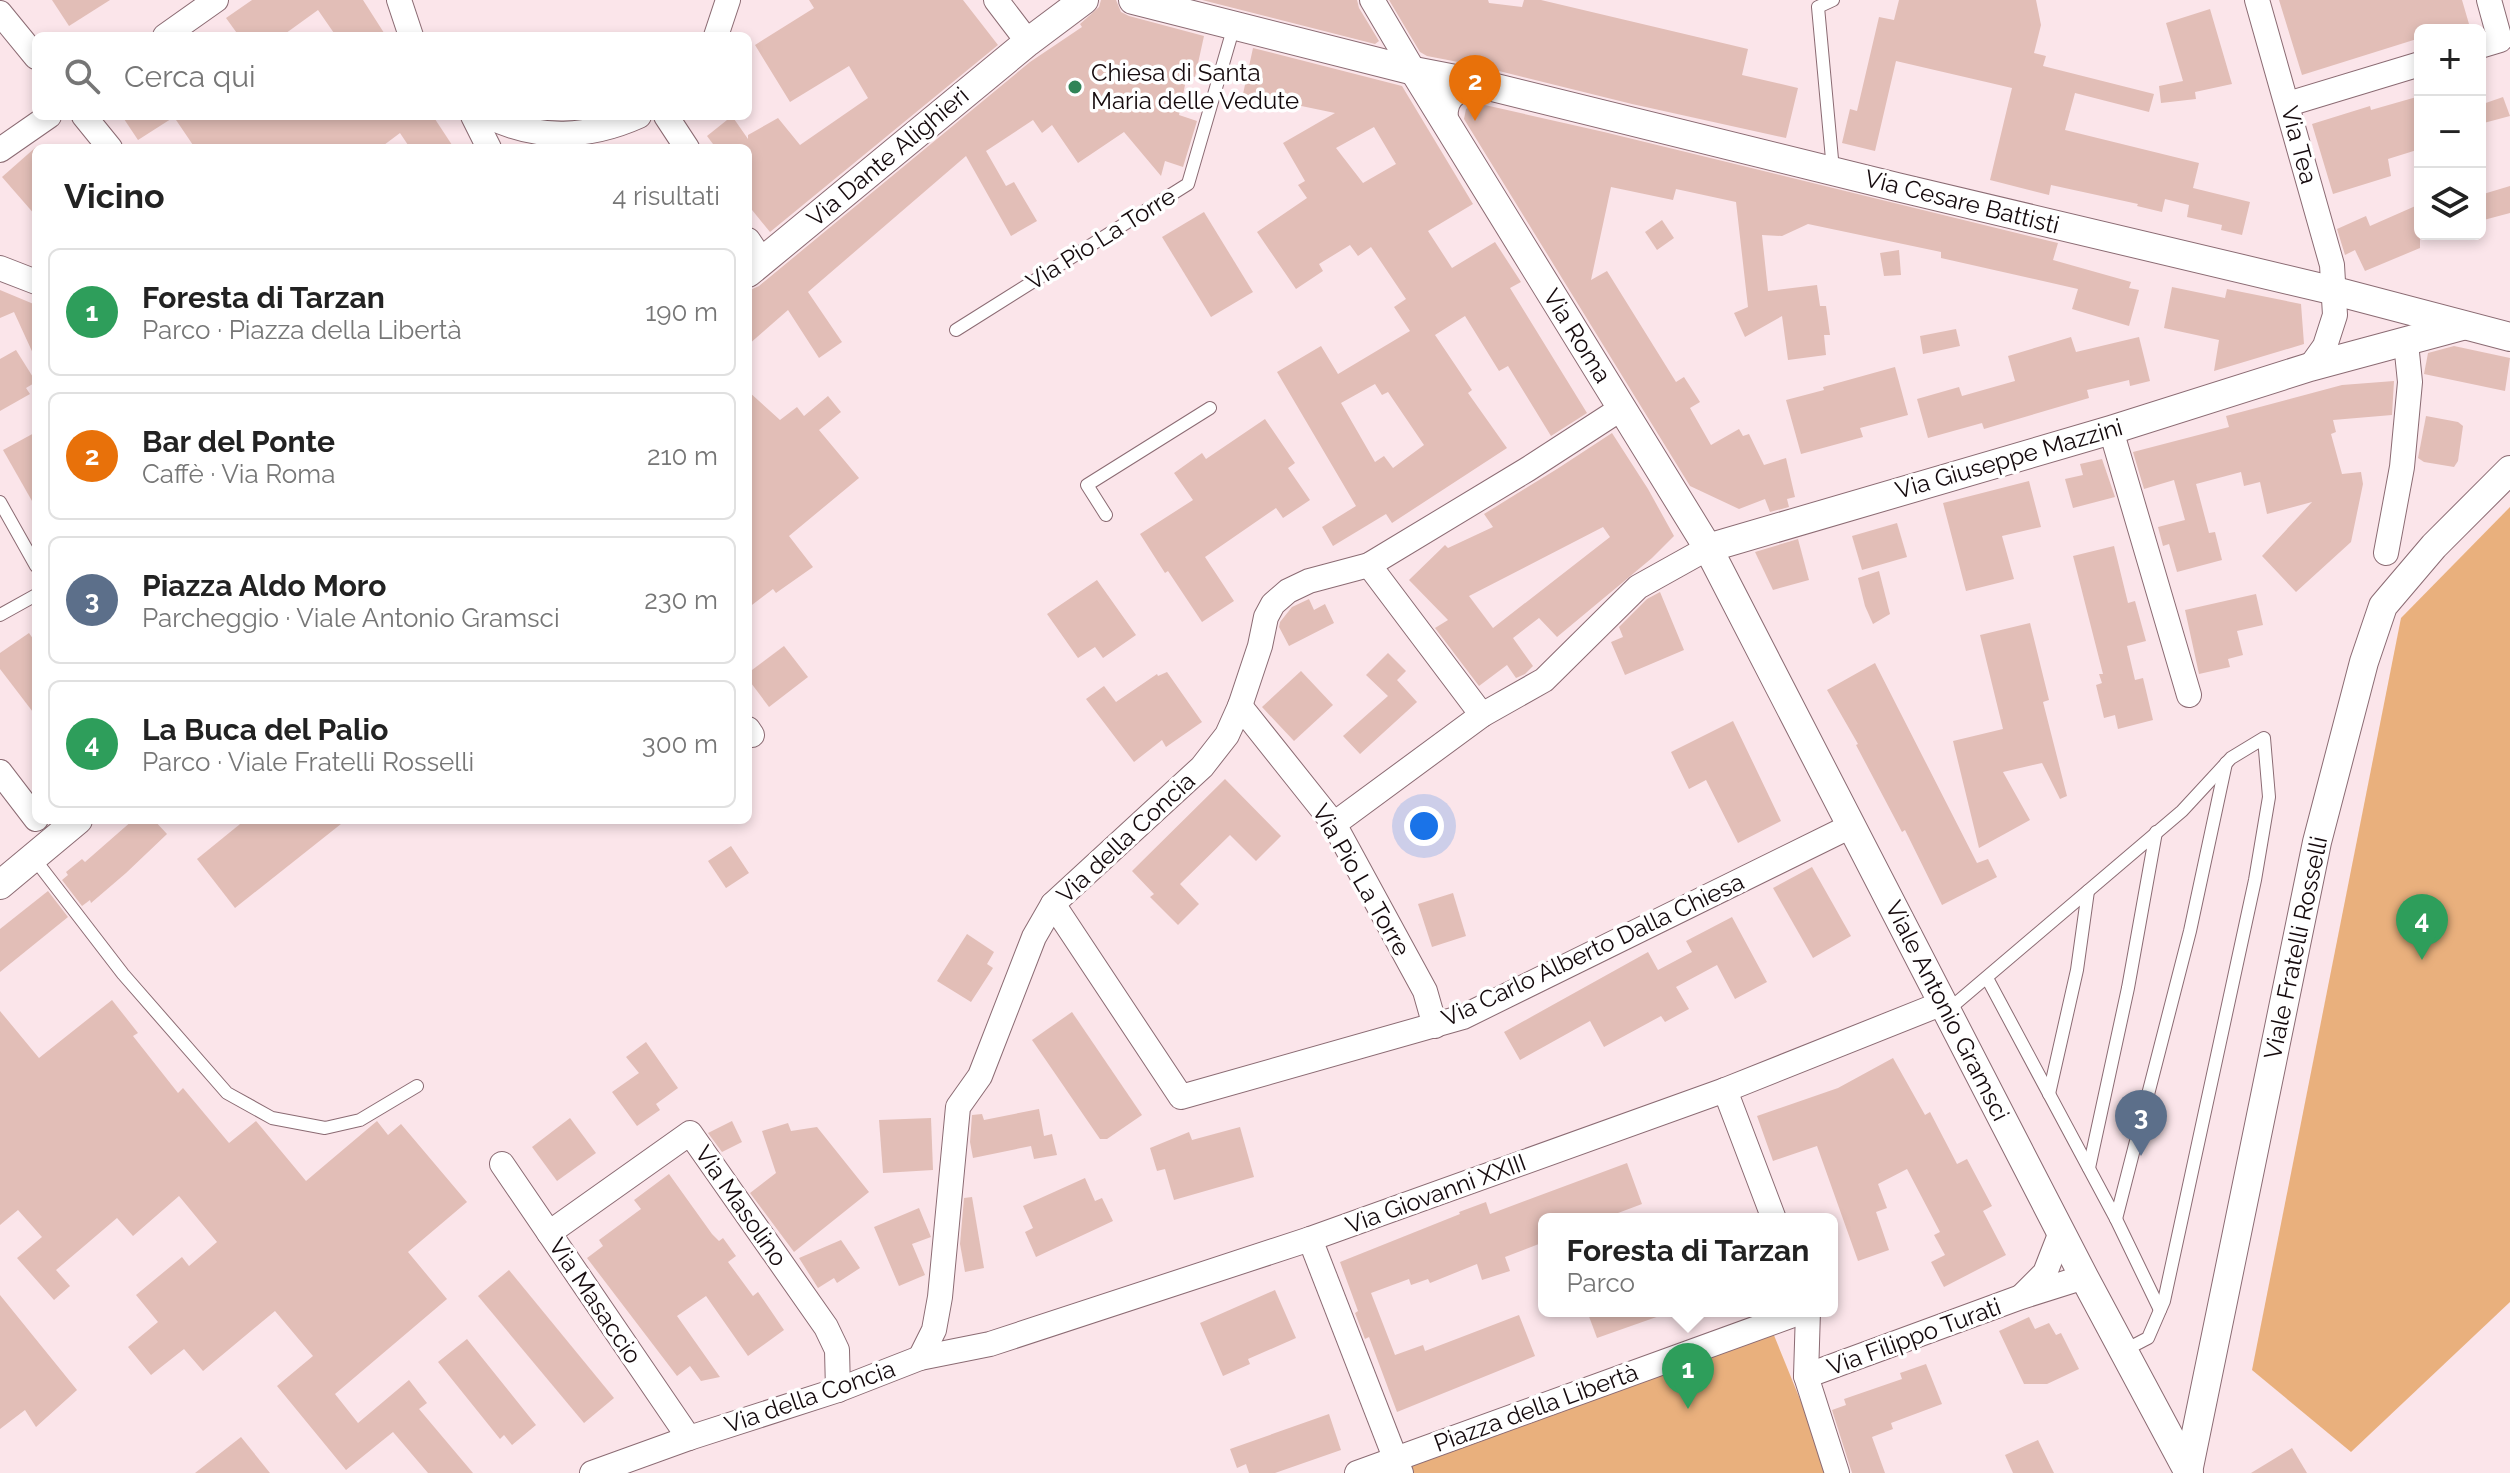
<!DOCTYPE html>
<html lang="it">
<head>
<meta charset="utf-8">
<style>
  body { margin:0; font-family:Raleway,sans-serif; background:#f6f6f6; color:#222 }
  .controls { position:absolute; right:24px; top:24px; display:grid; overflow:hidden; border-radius:12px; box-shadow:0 4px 12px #0003 }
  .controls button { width:72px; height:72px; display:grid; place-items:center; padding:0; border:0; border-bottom:2px solid #e0e0e0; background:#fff; color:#222; font:40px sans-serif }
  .you { position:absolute; left:1424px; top:826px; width:28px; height:28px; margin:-20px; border:6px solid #fff; border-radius:50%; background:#1a73e8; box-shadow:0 0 0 12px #1a73e833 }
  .badge { display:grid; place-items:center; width:52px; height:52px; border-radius:50%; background:#318457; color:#fff; font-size:26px; font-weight:700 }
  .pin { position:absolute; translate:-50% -66px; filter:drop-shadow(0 2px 4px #0008) }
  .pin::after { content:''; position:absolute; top:42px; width:28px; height:24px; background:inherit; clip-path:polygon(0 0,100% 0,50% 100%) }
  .popup { position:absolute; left:1538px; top:1213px; width:300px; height:104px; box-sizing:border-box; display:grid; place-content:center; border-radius:12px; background:#fff; filter:drop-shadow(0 2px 6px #0005); font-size:26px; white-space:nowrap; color:#767676 }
  .popup b { font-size:30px; color:#222 }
  .popup::after { content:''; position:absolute; left:50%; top:100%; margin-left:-16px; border:16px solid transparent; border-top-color:#fff }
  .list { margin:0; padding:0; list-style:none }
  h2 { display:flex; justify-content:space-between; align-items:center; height:104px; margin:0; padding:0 32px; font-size:34px }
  h2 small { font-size:26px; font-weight:400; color:#767676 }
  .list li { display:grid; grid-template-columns:52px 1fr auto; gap:24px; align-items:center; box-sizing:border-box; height:128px; margin:0 16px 16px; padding:0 16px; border:2px solid #e0e0e0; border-radius:12px }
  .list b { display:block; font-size:30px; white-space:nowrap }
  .list p { margin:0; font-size:26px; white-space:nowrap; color:#767676 }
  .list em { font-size:26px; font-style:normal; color:#767676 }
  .icon { flex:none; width:44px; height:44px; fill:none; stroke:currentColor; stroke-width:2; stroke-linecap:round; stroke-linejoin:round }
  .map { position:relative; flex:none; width:2510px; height:1473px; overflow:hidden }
  .search { position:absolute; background:#fff; box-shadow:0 4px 12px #0003; left:32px; top:32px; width:720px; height:88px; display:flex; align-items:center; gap:20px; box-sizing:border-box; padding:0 28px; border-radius:12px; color:#767676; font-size:30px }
  .panel { position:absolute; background:#fff; box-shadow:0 4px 12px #0003; left:32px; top:144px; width:720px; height:680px; border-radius:12px }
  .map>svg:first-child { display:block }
  .green { fill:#e9b07d }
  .building { fill:#e2beb7; fill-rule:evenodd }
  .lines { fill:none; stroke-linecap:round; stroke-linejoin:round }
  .service-casing { stroke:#8b6b73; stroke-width:14 }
  .minor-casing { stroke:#8b6b73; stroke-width:26 }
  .tertiary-casing { stroke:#8b6b73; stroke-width:30 }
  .service { stroke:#fff; stroke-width:12 }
  .minor { stroke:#fff; stroke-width:24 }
  .tertiary { stroke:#fff; stroke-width:28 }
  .poi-dot { fill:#318457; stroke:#fff; stroke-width:3 }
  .labels { text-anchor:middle; stroke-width:7; stroke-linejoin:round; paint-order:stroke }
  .poi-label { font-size:24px; fill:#150a0d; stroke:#fff; text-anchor:start }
  .street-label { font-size:24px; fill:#150a0d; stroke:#fff }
</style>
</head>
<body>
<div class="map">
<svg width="2510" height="1473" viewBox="0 0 2510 1473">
  <rect width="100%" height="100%" fill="#fbe5ea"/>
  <g class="green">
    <path d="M2510 507V1302L2351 1452 2252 1370 2401 618Z"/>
    <path d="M1769 1323 1830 1473H1401L1396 1459Z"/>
  </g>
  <g class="building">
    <path d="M52 0H110L69 26Z"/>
    <path d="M252 0H363L386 36H336L318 10 282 36H239L226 18Z"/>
    <path d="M809 0H963L998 45 770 232 748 205V148H716L707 136 732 116 748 139V135L778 118 800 145 868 98 849 66 790 102 755 45 814 8Z"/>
    <path d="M1101 0H1116L1121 12 1129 16 1204 36 1195 77 1187 75 1179 115 1197 121 1183 167 1165 161 1161 176 1124 132 1078 163 1052 125 1042 133 1033 120 986 151 1006 186 1014 182 1037 221 1011 236 966 156 808 292 842 342 819 358 788 310 748 345V291L759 286 1030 62 1082 27 1080 24 1099 7Z"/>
    <path d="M1202 0H1357L1359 8 1379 41 1375 44Z"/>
    <path d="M1389 0H1488L1489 3 1522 7 1524 0H1541L1748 49 1742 75 1798 88 1786 138 1632 104 1479 66 1427 56 1420 52Z"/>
    <path d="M1899 0H2036L2041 25 2034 53 2046 56 2043 66 2154 94 2149 112 2075 93 2065 130 2199 163 2193 188 2250 202 2242 235 2221 230 2222 225 2187 217 2189 205 2165 199 2162 212 2137 206 2138 204 2051 185 2049 195 1990 180 2012 88 1896 61 1875 151 1842 143 1850 109 1857 111 1879 17 1894 20Z"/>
    <path d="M2279 0H2462L2469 24 2448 30H2420V38L2302 75Z"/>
    <path d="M2210 9 2232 84 2195 92 2196 99 2161 103 2159 86 2183 81 2166 23Z"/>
    <path d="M1253 48 1402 86 1473 204 1428 231 1452 268 1495 242 1521 282 1510 288 1587 413 1551 436 1508 366 1499 371 1465 316 1435 335 1472 390 1468 393 1507 448 1392 523 1386 514 1333 546 1322 527 1356 506 1277 372 1321 346 1338 374 1410 331 1394 307 1406 299 1371 247 1358 256 1350 245 1319 264 1323 271 1296 289 1257 232 1307 198 1298 185 1305 181 1283 143 1335 113 1243 94ZM1374 127 1396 164 1363 183 1336 148ZM1375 384 1382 395 1388 392 1424 445 1393 468 1384 456 1375 462 1341 403Z"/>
    <path d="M2420 96V149L2388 159 2391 176 2333 194 2312 124 2370 106 2371 110Z"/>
    <path d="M2503 97 2510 116 2480 124V105Z"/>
    <path d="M1476 103 1604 132 2058 243 2053 260 2131 282 2129 288 2139 290 2129 326 2072 309 2078 289 1941 258V252L1808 224 1782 236 1762 235 1768 291 1817 285 1820 306H1826L1830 335H1824L1826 355 1788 360 1782 316 1745 337 1734 313 1748 307 1736 202 1676 189 1673 200 1611 187 1591 280 1607 271 1676 382 1684 377 1700 402 1690 408 1711 445 1739 429 1743 436 1749 434 1764 465 1786 458 1795 497 1787 499 1789 507 1770 512 1765 499 1739 509 1690 486 1464 119 1466 109Z"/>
    <path d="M122 116H433L454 148H410L400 133 380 148H195L174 117 138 140Z"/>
    <path d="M36 147V216L2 177Z"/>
    <path d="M2510 186V213L2480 221V195Z"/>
    <path d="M2420 204V248L2365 271 2355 250 2345 255 2337 229 2366 216 2370 226Z"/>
    <path d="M1204 212 1253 292 1211 317 1162 237Z"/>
    <path d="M1662 220 1674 238 1657 250 1645 232Z"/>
    <path d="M1899 250 1901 275 1884 276 1880 253Z"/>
    <path d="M2172 287 2225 298 2227 289 2301 304 2304 344 2214 371 2219 340 2164 328Z"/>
    <path d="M0 290 36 305V360L14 312 0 318Z"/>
    <path d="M1956 329 1960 346 1923 354 1920 336Z"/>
    <path d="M2071 337 2076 352 2139 337 2150 381 2130 386 2129 380 2087 390 2089 398 1984 429 1982 423 1928 438 1917 399 1959 387 1962 396 2015 381 2008 356Z"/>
    <path d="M2454 346 2510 358 2505 391 2424 374 2428 353Z"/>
    <path d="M16 350 36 382 26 388 30 394 0 411V359Z"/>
    <path d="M1895 367 1908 415 1860 428 1863 437 1801 454 1786 400 1824 390 1823 387Z"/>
    <path d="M2394 381 2392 415 2333 420 2336 432 2331 434 2342 474 2361 472 2363 484 2351 542 2296 592 2262 556 2312 502 2267 514 2260 482 2244 486 2241 472 2196 484 2209 533 2215 532 2222 560 2177 572 2169 544 2163 546 2158 527 2185 520 2174 480 2144 489 2133 452 2229 427 2226 416 2342 385Z"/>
    <path d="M748 391 780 420 797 407 804 416 828 396 841 412 819 430 859 478 789 536 813 567 776 593 773 589 748 608Z"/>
    <path d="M2426 416 2458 422 2463 426 2458 461 2454 467 2424 462 2418 458Z"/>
    <path d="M1265 419 1295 463 1288 468 1310 500 1283 518 1276 508 1205 557 1234 601 1202 622 1168 571 1165 573 1140 534 1193 500 1174 473 1202 453 1206 459Z"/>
    <path d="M36 432V508L3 450Z"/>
    <path d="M1612 433 1648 489 1674 536 1652 558 1557 637 1539 618 1513 638 1533 666 1525 674 1516 678 1507 665 1479 686 1435 628 1448 620 1409 580 1445 545 1448 548 1493 527 1484 514 1557 469ZM1603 527 1610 537 1493 628 1469 596Z"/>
    <path d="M2102 459 2115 497 2073 508 2065 479 2083 475 2080 464Z"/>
    <path d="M2029 481 2041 527 2002 536 2014 579 1966 591 1943 503Z"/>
    <path d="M1897 523 1907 557 1862 570 1852 536Z"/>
    <path d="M1798 539 1809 580 1773 590 1755 552Z"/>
    <path d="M2114 546 2128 603 2135 601 2146 641 2127 646 2135 680 2143 678 2153 720 2118 729 2115 715 2104 718 2096 685 2102 683 2099 674H2103L2073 556Z"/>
    <path d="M1879 571 1890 614 1873 624 1865 606 1858 578Z"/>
    <path d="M1097 580 1136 635 1103 658 1095 647 1078 658 1047 614Z"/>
    <path d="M1660 592 1684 650 1625 675 1611 642 1623 637 1619 627 1647 599Z"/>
    <path d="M2256 594 2263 625 2237 631 2243 655 2228 659 2230 667 2199 674 2185 610Z"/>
    <path d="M1309 599 1314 610 1325 604 1334 623 1289 646 1279 627 1280 622 1292 607Z"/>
    <path d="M2030 623 2049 700 2043 702 2067 796 2060 799 2042 763 2003 772 2030 820 1979 848 1953 741 2003 729 1980 635Z"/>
    <path d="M29 633 36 643V716L0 669V653Z"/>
    <path d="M784 646 808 677 769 707 748 679V673Z"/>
    <path d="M1388 653 1406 671 1397 680 1417 702 1360 754 1343 736 1388 696 1366 675Z"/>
    <path d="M1875 663 1977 863 1988 859 1997 877 1942 905 1905 830 1902 832 1856 745 1858 744 1827 690Z"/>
    <path d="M1301 671 1333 705 1294 741 1262 707Z"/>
    <path d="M1167 672 1202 722 1166 747 1162 740 1134 762 1086 699 1104 686 1116 702 1157 674 1158 676Z"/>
    <path d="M1733 721 1781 821 1738 843 1706 780 1689 789 1671 752Z"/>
    <path d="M1225 779 1281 836 1256 861 1230 835 1180 884 1199 904 1178 925 1150 897 1154 894 1132 871Z"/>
    <path d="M133 820H154L167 834 126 873 91 903 90 900 82 906 62 880 68 875 66 872 82 859 85 862Z"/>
    <path d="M245 820H346L235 908 197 859Z"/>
    <path d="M731 846 749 873 726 888 708 861Z"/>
    <path d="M1812 867 1851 936 1813 958 1773 888Z"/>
    <path d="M48 891 68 917 0 972V929Z"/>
    <path d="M1453 893 1466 936 1432 947 1418 904Z"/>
    <path d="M1732 917 1767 982 1735 999 1717 965 1676 987 1689 1009 1665 1022 1661 1016 1604 1047 1590 1021 1520 1060 1504 1032 1648 952 1658 970 1692 952 1686 941Z"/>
    <path d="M967 934 994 952 987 964 993 968 971 1002 937 981Z"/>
    <path d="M112 1000 138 1033 133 1036 178 1093 183 1088 229 1143 256 1121 306 1181 377 1121 388 1135 401 1124 467 1202 408 1252 447 1299 335 1394 358 1423 409 1380 427 1403 419 1409 473 1473H428L393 1432 346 1470 277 1386 313 1356 275 1311 203 1371 184 1349 151 1375 128 1347 158 1322 136 1295 182 1257 189 1266 217 1242 179 1196 133 1236 117 1218 56 1270 70 1286 54 1300 17 1258 42 1237 18 1210 0 1225V1011L39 1058Z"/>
    <path d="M1072 1012 1142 1115 1107 1139H1100L1032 1040Z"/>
    <path d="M646 1042 678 1088 656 1104 660 1110 637 1126 612 1092 639 1073 626 1057Z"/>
    <path d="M1893 1058 1925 1115 1930 1112 1957 1164 1967 1159 1992 1206 1983 1211 2006 1255 1944 1287 1931 1262 1945 1255 1934 1235 1940 1232 1907 1169 1878 1184 1887 1208 1876 1212 1889 1250 1858 1261 1817 1146 1773 1161 1757 1116 1838 1088Z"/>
    <path d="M1039 1109 1044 1136 1052 1134 1057 1155 1034 1159 1031 1146 973 1158 970 1142 972 1115 982 1114 984 1120Z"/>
    <path d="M570 1118 596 1153 557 1181 532 1147Z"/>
    <path d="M931 1118 933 1170 883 1173 879 1120Z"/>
    <path d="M732 1121 742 1142 722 1152 708 1133Z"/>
    <path d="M788 1123 791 1131 817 1127 869 1192 794 1252 750 1193 776 1173 762 1131Z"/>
    <path d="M1240 1127 1254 1177 1174 1200 1165 1169 1157 1171 1150 1148 1189 1132 1192 1140Z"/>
    <path d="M1627 1163 1642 1204 1602 1219H1544V1242L1505 1257 1510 1271 1482 1280 1477 1264 1430 1283 1428 1279 1411 1285 1409 1279 1371 1293 1395 1355 1423 1345 1425 1351 1519 1315 1535 1356 1397 1412 1369 1337 1365 1339 1355 1313 1358 1311 1340 1262 1460 1214 1459 1212 1486 1202 1490 1214Z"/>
    <path d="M669 1174 712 1234 719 1241 723 1238 736 1256 728 1262 753 1296 758 1292 784 1330 748 1356 706 1296 677 1316 720 1377 701 1381 690 1366 677 1376 587 1258 603 1246 599 1240 641 1209 634 1200Z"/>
    <path d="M1085 1178 1095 1201 1102 1198 1113 1221 1036 1257 1025 1232 1033 1228 1023 1206Z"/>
    <path d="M972 1197 984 1268 965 1272 960 1244 964 1198Z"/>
    <path d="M919 1208 931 1237 912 1244 925 1275 899 1286 874 1227Z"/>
    <path d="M841 1240 860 1268 837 1283 834 1278 818 1288 799 1258Z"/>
    <path d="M509 1270 614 1398 584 1423 478 1296Z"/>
    <path d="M1275 1290 1296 1338 1248 1359 1250 1364 1223 1376 1200 1323Z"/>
    <path d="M0 1295 77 1390 36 1427 25 1410 0 1429Z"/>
    <path d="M1587 1311H1664L1665 1314 1597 1338Z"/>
    <path d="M2029 1317 2035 1329 2049 1323 2056 1335 2061 1333 2079 1369 2047 1384H2024L1999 1331Z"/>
    <path d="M467 1339 536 1425 512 1445 504 1435 500 1439 438 1362Z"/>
    <path d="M1926 1364 1942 1404 1891 1423 1893 1429 1872 1437 1885 1473H1852L1832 1410 1846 1405 1844 1399 1902 1379 1900 1373Z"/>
    <path d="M1329 1414 1341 1450 1275 1473H1249L1246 1464 1237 1468 1230 1449Z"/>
    <path d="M241 1437 270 1473H195Z"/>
    <path d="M2038 1440 2054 1473H2013L2005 1455Z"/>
    <path d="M2292 1448 2307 1473H2251Z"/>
  </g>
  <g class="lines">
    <defs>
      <g id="service">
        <path d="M1833 170 1818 7 1833 0"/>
        <path d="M956 330 1188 184 1234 26"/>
        <path d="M0 502 36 566"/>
        <path d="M1106 515 1087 485 1210 408"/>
        <path d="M0 615 36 595"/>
        <path d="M33 857 123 974 227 1093 272 1118 325 1128 360 1120 417 1086"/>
        <path d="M1987 978 2116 1219 2160 1310"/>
        <path d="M1948 1010 2182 811 2231 758 2264 738 2269 797 2255 880 2164 1301 2148 1338 2123 1351"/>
        <path d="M2049 1094 2077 970 2088 891"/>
        <path d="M2089 1168 2128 988 2156 832"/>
        <path d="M2116 1219 2190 931 2226 763"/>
      </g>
      <g id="minor">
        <path d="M399 0 411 36"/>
        <path d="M996 0 1028 42"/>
        <path d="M1372 0 1414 71"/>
        <path d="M2257 0 2332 265 2335 315 2325 346 2310 367"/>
        <path d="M0 13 36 57"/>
        <path d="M165 36 216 0"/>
        <path d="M716 36 728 0"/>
        <path d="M2480 46 2500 40 2489 0"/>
        <path d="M2288 104 2420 64"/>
        <path d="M84 116 110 148"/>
        <path d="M473 116 489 148"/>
        <path d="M488 116C537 141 590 138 639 116"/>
        <path d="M666 116 687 148"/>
        <path d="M1446 124C1443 97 1454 93 1476 83"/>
        <path d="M0 150 49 116"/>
        <path d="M748 240 762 261"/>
        <path d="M0 268 36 282"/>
        <path d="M2111 430 2189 695"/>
        <path d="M2386 553 2402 467 2410 382 2406 343"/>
        <path d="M1369 565 1482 715"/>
        <path d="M1240 706 1334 824 1425 991 1435 1026"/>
        <path d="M748 729 752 735"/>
        <path d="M0 772 36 819"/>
        <path d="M1334 824 1482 715 1544 680 1638 587 1708 548"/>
        <path d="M1053 904 1181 1097 1463 1017 1851 826"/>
        <path d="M1725 1090 1774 1219"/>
        <path d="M502 1164 689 1438"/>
        <path d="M549 1233 690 1133 826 1327 837 1350 838 1390"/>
        <path d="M1310 1239 1401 1473"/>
        <path d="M2023 1295 2045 1273 2061 1232"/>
        <path d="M1808 1311 1806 1376 1837 1473"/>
        <path d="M920 1358 934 1330 940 1297 958 1107 980 1076 1034 937 1053 904 1202 767 1227 735 1240 706 1260 646 1266 617 1273 604 1288 591 1309 581 1369 565 1528 469 1622 408"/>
        <path d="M1806 1376 2021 1297 2084 1277"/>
        <path d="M592 1473 689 1438 838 1390 920 1358 990 1344 1310 1239 1725 1090 1943 1003"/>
        <path d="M1357 1473 1804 1311"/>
      </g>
      <g id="tertiary">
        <path d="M1133 0 1414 71 1476 83 1897 187 2335 291 2510 337"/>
        <path d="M1414 71 1708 548 2084 1277 2189 1473"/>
        <path d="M748 273 1028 42 1084 0"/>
        <path d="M1708 548 2111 430 2310 367 2462 326"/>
        <path d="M0 885 78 820"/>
        <path d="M2188 1472 2317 842 2364 662 2383 606 2434 546 2510 470"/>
      </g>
    </defs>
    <use href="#service" class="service-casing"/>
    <use href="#minor" class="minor-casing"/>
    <use href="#tertiary" class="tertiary-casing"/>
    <use href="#service" class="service"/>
    <use href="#minor" class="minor"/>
    <use href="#tertiary" class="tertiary"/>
  </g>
  <circle class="poi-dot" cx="1075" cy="87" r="8"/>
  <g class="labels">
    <g class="poi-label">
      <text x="1091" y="81">Chiesa di Santa<tspan x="1091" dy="28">Maria delle Vedute</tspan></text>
    </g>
    <g class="street-label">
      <text transform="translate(2299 145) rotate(75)" y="8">Via Tea</text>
      <text transform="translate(888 157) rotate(-40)" y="8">Via Dante Alighieri</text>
      <text transform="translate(1962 202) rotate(14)" y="8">Via Cesare Battisti</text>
      <text transform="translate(1101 239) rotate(-32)" y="8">Via Pio La Torre</text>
      <text transform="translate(1577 336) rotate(58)" y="8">Via Roma</text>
      <text transform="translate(2009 459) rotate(-16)" y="8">Via Giuseppe Mazzini</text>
      <text transform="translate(1126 838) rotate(-43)" y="8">Via della Concia</text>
      <text transform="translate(1361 880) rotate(60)" y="8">Via Pio La Torre</text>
      <text transform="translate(2296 948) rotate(-78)" y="8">Viale Fratelli Rosselli</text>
      <text transform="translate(1593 950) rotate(-25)" y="8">Via Carlo Alberto Dalla Chiesa</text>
      <text transform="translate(1947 1011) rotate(63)" y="8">Viale Antonio Gramsci</text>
      <text transform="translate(1436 1194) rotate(-20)" y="8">Via Giovanni XXIII</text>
      <text transform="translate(741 1206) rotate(55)" y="8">Via Masolino</text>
      <text transform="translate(595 1301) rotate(56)" y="8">Via Masaccio</text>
      <text transform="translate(1914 1337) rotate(-20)" y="8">Via Filippo Turati</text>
      <text transform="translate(810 1397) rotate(-19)" y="8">Via della Concia</text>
      <text transform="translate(1536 1408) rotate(-20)" y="8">Piazza della Libertà</text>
    </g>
  </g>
</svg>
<div class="controls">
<button>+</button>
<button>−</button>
<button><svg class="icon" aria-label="layers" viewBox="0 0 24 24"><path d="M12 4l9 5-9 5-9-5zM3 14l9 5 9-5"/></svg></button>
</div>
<div class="you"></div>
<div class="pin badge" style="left:1688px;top:1409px;background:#2e9e5b">1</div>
<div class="popup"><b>Foresta di Tarzan</b>Parco</div>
<div class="pin badge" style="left:1475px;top:121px;background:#e8710a">2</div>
<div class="pin badge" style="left:2141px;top:1156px;background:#5c6f8a">3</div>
<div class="pin badge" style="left:2422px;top:960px;background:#2e9e5b">4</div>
<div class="search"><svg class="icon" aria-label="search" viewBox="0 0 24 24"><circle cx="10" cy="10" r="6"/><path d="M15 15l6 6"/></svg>Cerca qui</div>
<section class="panel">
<h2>Vicino<small>4 risultati</small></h2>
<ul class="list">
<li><span class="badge" style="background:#2e9e5b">1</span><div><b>Foresta di Tarzan</b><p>Parco · Piazza della Libertà</p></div><em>190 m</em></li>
<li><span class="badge" style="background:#e8710a">2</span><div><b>Bar del Ponte</b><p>Caffè · Via Roma</p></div><em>210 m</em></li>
<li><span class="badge" style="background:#5c6f8a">3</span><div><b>Piazza Aldo Moro</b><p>Parcheggio · Viale Antonio Gramsci</p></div><em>230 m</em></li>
<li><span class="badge" style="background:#2e9e5b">4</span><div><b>La Buca del Palio</b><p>Parco · Viale Fratelli Rosselli</p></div><em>300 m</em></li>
</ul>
</section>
</div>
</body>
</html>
